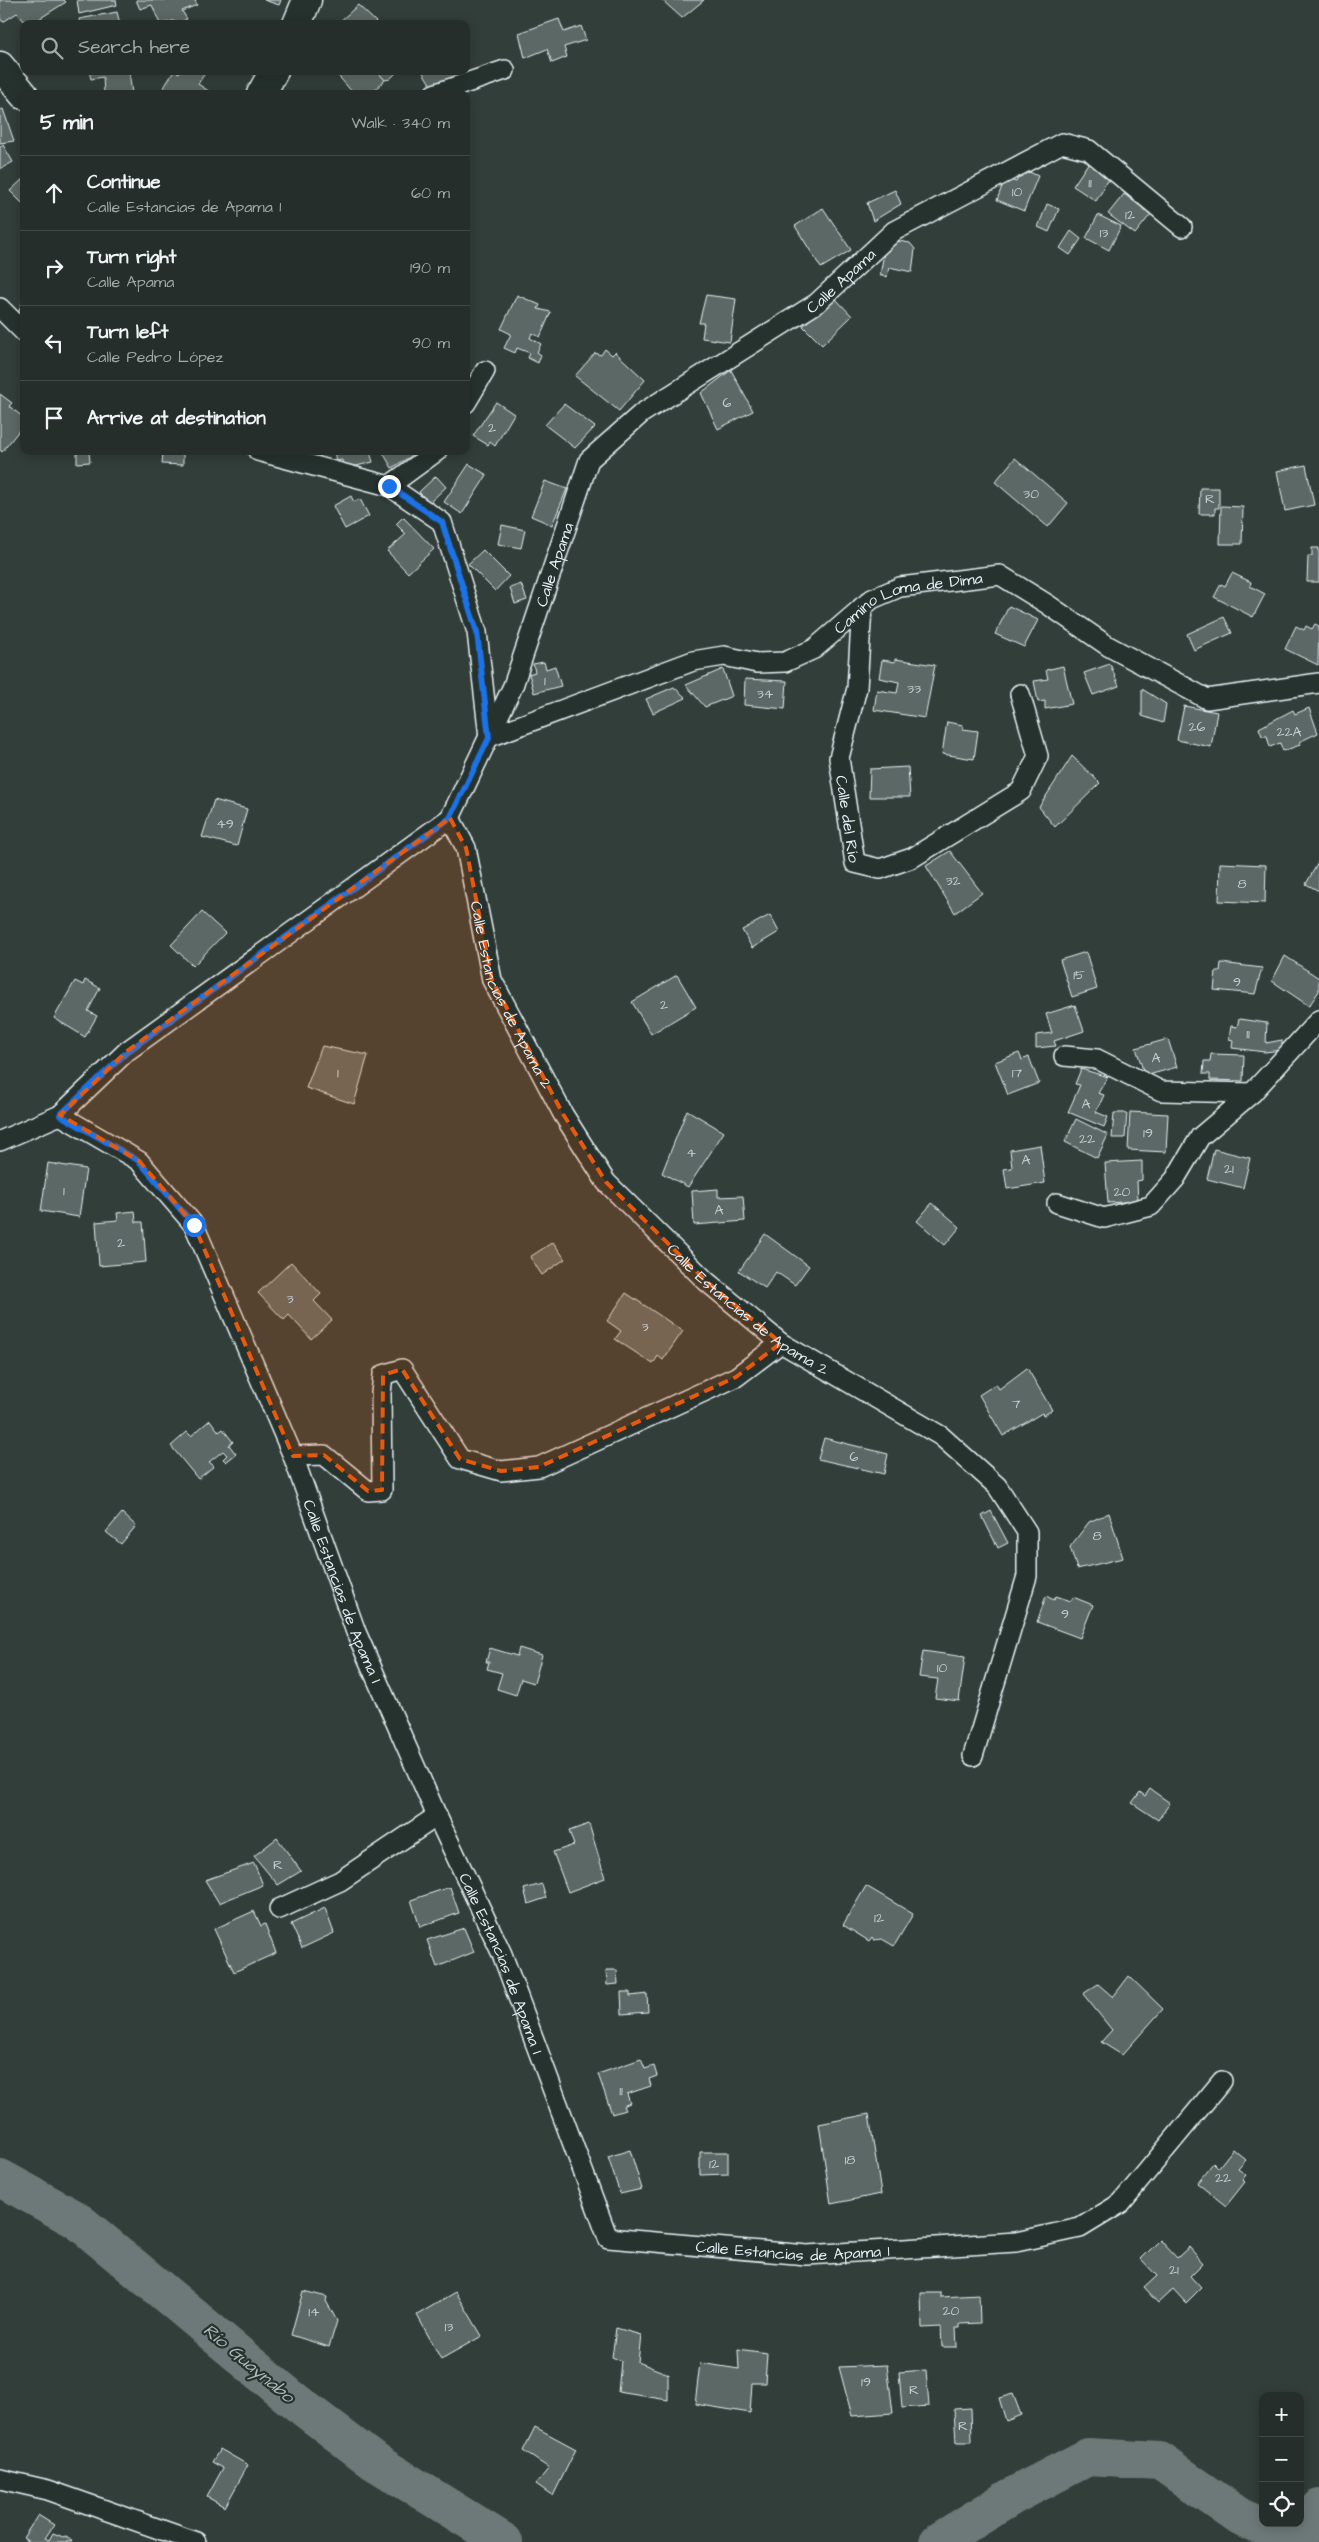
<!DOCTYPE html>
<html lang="en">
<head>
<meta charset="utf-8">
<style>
  body { margin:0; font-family:"Architects Daughter",sans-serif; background:#323a37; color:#f1f3f6 }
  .controls { position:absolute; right:15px; bottom:15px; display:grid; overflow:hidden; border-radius:10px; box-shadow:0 2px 12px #0003 }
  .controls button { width:45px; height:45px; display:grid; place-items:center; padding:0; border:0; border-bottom:1px solid #424a47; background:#262e2b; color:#f1f3f6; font:25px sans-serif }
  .stop { position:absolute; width:15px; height:15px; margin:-11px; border:4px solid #1a73e8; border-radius:50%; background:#fff }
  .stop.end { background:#1a73e8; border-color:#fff; box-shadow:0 1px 5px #0008 }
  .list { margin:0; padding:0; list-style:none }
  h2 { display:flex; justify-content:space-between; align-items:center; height:65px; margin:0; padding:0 20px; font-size:21px }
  h2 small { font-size:16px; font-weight:400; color:#a4a8a9 }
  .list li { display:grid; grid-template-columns:32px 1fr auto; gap:15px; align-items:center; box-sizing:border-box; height:75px; padding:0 20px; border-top:1px solid #424a47 }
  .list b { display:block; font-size:19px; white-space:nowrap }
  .list p { margin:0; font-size:16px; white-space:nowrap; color:#a4a8a9 }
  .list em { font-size:16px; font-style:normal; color:#a4a8a9 }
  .icon { flex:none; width:28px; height:28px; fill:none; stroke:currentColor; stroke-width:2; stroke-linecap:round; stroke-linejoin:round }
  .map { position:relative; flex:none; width:1319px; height:2542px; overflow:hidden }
  .search { position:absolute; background:#262e2b; box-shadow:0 2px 12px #0003; left:20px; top:20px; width:450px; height:55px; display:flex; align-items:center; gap:12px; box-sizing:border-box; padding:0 18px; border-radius:10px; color:#a4a8a9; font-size:19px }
  .panel { position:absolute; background:#262e2b; box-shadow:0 2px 12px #0003; left:20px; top:90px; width:450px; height:365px; border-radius:10px }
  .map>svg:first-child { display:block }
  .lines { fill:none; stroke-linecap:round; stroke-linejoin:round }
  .river { stroke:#6d7978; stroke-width:38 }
  .building { fill:#5c6865; stroke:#e8f1f8 }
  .street-casing { stroke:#e8f1f8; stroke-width:22 }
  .secondary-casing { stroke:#e8f1f8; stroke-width:31 }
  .street { stroke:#26332d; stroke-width:19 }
  .secondary { stroke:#26332d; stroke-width:28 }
  .route { stroke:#1a73e8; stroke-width:6 }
  .marked { fill:#e8590c; fill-opacity:0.2; stroke:#e8590c; stroke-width:4; stroke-dasharray:10 6; stroke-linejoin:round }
  .labels { text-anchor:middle; stroke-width:4.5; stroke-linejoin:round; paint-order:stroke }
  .number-label { font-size:14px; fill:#c5cfd3 }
  .street-label { font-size:16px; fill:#e8f1f8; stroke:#26332d }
  .water-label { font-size:18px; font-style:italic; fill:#b1bbbe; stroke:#26332d }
</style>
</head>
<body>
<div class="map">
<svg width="1319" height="2542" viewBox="0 0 1319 2542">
  <rect width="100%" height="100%" fill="#323e39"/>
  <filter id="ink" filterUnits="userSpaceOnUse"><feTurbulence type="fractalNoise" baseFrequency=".02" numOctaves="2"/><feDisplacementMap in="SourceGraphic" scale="10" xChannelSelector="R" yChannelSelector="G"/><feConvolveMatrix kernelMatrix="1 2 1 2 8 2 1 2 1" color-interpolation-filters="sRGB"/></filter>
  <g filter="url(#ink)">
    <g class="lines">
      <g class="river">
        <path d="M0 2178 77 2220 292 2399 372 2460 504 2542"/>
        <path d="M938 2542 1011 2497 1088 2457 1160 2461 1240 2517 1296 2541 1316 2515 1319 2508"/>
      </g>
    </g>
    <g class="building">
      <path d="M0 0H64L66 2 31 24H27L17 13 3 22 0 18Z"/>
      <path d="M77 0H116L117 5 79 14Z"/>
      <path d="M136 0H195L197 5 182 11 187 19 178 23 173 21 160 24 152 5 140 9Z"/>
      <path d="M264 0H281L279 5Z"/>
      <path d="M662 0H704L682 18Z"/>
      <path d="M358 5 376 22 375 24H337Z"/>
      <path d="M117 12 120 24H80L79 19Z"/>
      <path d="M559 19 564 32 581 26 586 40 564 47 567 57 552 63 547 49 525 58 519 33Z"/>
      <path d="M89 71H129L132 94H104L103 77 91 79Z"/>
      <path d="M174 71 179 73 180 71H202L205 73 198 84 213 94H160Z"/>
      <path d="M334 71H377L385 80 370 94H354Z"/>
      <path d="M377 71H398L390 79 385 80Z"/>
      <path d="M422 71H457L458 74 434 90Z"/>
      <path d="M3 109 14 141 0 143V110Z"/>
      <path d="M3 145 13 162 0 169V147Z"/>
      <path d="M1089 162 1111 179 1102 186 1104 188 1096 201 1073 186Z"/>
      <path d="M1023 169 1038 176 1024 211 997 200 1005 178 1016 182Z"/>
      <path d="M24 178V205L10 191Z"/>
      <path d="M895 190 901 204 873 221 867 203Z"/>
      <path d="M1124 194 1151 214 1135 234 1108 214Z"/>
      <path d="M1047 204 1059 209 1049 232 1038 227Z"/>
      <path d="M823 208 851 250 821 268 795 226Z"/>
      <path d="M1098 215 1121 226 1109 250 1086 238Z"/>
      <path d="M1071 231 1081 239 1070 255 1060 248Z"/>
      <path d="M893 240 910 243 915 249 912 272 889 267 887 277 880 275 886 242Z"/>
      <path d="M517 295 540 305 538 309 551 312 540 337 532 333 530 338 541 344 537 352 541 355 538 363 528 358 530 353 517 348 515 353 504 348 511 334 501 329Z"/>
      <path d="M706 295 736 299 730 342 702 338 704 323H699Z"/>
      <path d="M834 297 852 316 822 345 803 326Z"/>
      <path d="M24 298V321L17 315Z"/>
      <path d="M605 349 612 355 615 352 645 380 619 411 575 376 595 353 601 355Z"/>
      <path d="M731 370 753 411 718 429 701 393Z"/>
      <path d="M0 394 12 403 9 406 24 418V424L2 452 0 450Z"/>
      <path d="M496 402 514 414 495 446 490 442 488 445 473 436Z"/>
      <path d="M564 404 595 427 575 448 545 425Z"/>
      <path d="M77 451 89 452 90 462 77 463Z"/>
      <path d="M163 451H183V465L162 464Z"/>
      <path d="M282 451H320L321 460Z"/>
      <path d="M334 451 370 452 373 462 344 469 342 460 336 461Z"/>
      <path d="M382 451H419L392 468Z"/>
      <path d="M1015 458 1068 503 1048 527 995 482Z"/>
      <path d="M469 464 487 475 462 514 444 502Z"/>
      <path d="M1306 465 1314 505 1285 511 1277 471Z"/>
      <path d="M436 476 446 487 429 503 419 492Z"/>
      <path d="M545 481 567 489 552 525 531 516Z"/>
      <path d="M1200 488H1219V508H1215V514H1199Z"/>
      <path d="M351 496 354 502 360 499 369 516 345 529 333 506Z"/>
      <path d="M1221 506 1243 507 1242 544H1220Z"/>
      <path d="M403 517 434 549 408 573 387 551 406 534 396 524Z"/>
      <path d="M502 525 525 530 521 548 498 544Z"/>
      <path d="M1312 548H1319V582H1307L1308 556H1312Z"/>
      <path d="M483 550 509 576 495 591 468 564Z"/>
      <path d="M1232 573 1251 582 1250 586 1265 594 1253 617 1214 597 1221 584 1225 586Z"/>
      <path d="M521 584 527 600 515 604 510 588Z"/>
      <path d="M1009 606 1038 620 1024 647 995 634Z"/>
      <path d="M1224 617 1232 633 1194 650 1187 634Z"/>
      <path d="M1315 624 1319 626 1318 665 1285 649 1296 626 1304 630 1306 626 1312 629Z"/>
      <path d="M895 659 935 665 925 718 874 710 877 690 897 693 899 682 879 678 882 660 895 662Z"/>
      <path d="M544 662 546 669 555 666 561 686 534 693 529 674 535 672 533 664Z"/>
      <path d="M1110 664 1119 686 1093 695 1084 673Z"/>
      <path d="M1063 666 1072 704 1045 709V701L1038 702 1034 681 1048 679 1046 670Z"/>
      <path d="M723 669 732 696 705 707 686 685Z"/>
      <path d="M745 679 787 681 785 709 744 705Z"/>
      <path d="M674 687 686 698 653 713 646 699Z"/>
      <path d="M1142 689 1166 704 1163 723 1142 716Z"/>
      <path d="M1184 706 1217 712 1211 747 1177 740Z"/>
      <path d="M1309 708 1318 733 1299 742 1300 745 1283 751 1280 743 1270 747 1267 736H1262L1259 728 1293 710 1295 714Z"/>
      <path d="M947 722 963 725V729L978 731 974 759 942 754Z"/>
      <path d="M1072 756 1100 783 1055 827 1039 807Z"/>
      <path d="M908 767 910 797H869L870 769Z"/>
      <path d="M214 800 247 809 237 846 202 837Z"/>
      <path d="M950 851 982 893 955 913 926 866Z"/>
      <path d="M1319 861V891L1306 884Z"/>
      <path d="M1220 863 1266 865 1265 903 1219 901Z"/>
      <path d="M202 912 225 933 193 966 171 945Z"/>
      <path d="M770 915 779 932 752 948 742 930Z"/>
      <path d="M1086 952 1097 989 1072 997 1060 960Z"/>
      <path d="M1285 956 1319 978V991L1309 1006 1272 981Z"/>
      <path d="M1221 963 1262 968 1255 994 1214 990 1216 971H1220Z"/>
      <path d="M677 975 696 1007 651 1034 632 1002Z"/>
      <path d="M85 980 100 988 88 1011 97 1016 85 1037 54 1018 75 981 83 985Z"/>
      <path d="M1075 1005 1084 1031 1054 1041 1056 1046 1036 1048V1035L1052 1033 1046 1014Z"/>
      <path d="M1239 1019 1267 1023 1266 1043 1282 1040V1050L1265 1052 1232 1048 1233 1040 1229 1039 1231 1026 1237 1027Z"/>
      <path d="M1168 1039 1177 1067 1145 1076 1136 1048Z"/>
      <path d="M322 1046 368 1055 354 1104 306 1088Z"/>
      <path d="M1019 1053 1022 1060 1029 1057 1039 1083 1008 1095 995 1062Z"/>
      <path d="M1211 1054 1244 1055 1243 1081 1210 1080V1074H1203L1204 1061H1210Z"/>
      <path d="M1081 1069 1108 1077 1098 1093 1104 1095 1096 1112 1108 1117 1104 1127 1068 1112 1080 1085 1075 1084Z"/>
      <path d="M687 1110 724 1132 688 1187 662 1173Z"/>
      <path d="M1130 1112 1168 1114 1166 1152 1128 1150Z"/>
      <path d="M1114 1113H1127L1125 1138H1112Z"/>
      <path d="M1076 1119 1108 1135 1097 1158 1065 1142Z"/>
      <path d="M1040 1145 1045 1183 1007 1189 1004 1169 1012 1168 1010 1150Z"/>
      <path d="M1214 1149 1250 1158 1243 1188 1207 1179Z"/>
      <path d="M1142 1161V1180L1137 1181 1138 1201 1108 1203 1105 1163Z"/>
      <path d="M48 1163 86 1169 79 1217 41 1211Z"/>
      <path d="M718 1189V1197L743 1196 745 1221 694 1225 692 1191Z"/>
      <path d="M932 1203 960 1227 945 1245 917 1221Z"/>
      <path d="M135 1211 136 1222H143L146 1262 99 1266 96 1222 118 1220 117 1213Z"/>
      <path d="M765 1234 809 1266 795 1285 776 1272 765 1288 739 1271Z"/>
      <path d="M553 1242 565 1259 542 1275 530 1257Z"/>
      <path d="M291 1262 321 1294 314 1301 332 1320 311 1339 289 1315 284 1320 258 1293Z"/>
      <path d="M626 1293 683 1331 663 1360 658 1356 653 1364 615 1339 621 1331 607 1321Z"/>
      <path d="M1027 1368 1052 1410 1043 1416 1042 1413 1003 1436 979 1395 996 1384 999 1389Z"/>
      <path d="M210 1420 219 1432 223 1429 233 1442 229 1445 236 1454 226 1462 223 1459 227 1455 223 1451 209 1462 214 1466 198 1479 171 1446 187 1432 191 1436Z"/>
      <path d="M824 1438 888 1454 884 1474 818 1459Z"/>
      <path d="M991 1511 1008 1543 998 1548 982 1516Z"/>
      <path d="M122 1513 136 1526 121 1544 106 1532Z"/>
      <path d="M1109 1513 1123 1558 1077 1569 1070 1547 1089 1522Z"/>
      <path d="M1046 1596 1054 1600 1056 1596 1071 1601 1073 1597 1093 1605 1080 1638 1037 1622Z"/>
      <path d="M490 1648 517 1656 519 1648 542 1655 534 1683 521 1679 516 1695 497 1689 502 1673 487 1669 489 1662H486Z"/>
      <path d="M923 1651 965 1657 959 1701 935 1698 938 1679 919 1677Z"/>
      <path d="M1150 1789 1170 1803 1158 1820 1132 1803 1140 1792 1145 1796Z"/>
      <path d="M589 1824 605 1878 568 1892 553 1852 574 1845 569 1831Z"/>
      <path d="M277 1838 301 1871 278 1885 254 1856Z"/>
      <path d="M254 1863 263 1885 219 1903 205 1880Z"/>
      <path d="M542 1884 546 1898 528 1904 524 1889Z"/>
      <path d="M866 1886 913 1914 894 1946 882 1939 874 1940 872 1937 869 1941 843 1925Z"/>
      <path d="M450 1887 459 1913 420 1927 411 1900Z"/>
      <path d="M325 1908 334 1933 302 1948 291 1924Z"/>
      <path d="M254 1911 261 1926 265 1924 276 1953 234 1972 214 1929Z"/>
      <path d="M464 1928 474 1952 437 1967 427 1940Z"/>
      <path d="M606 1970H617L618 1984 607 1985Z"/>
      <path d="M1129 1976 1163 2009 1122 2055 1101 2042 1112 2030 1083 1994 1098 1984 1113 1997Z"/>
      <path d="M621 1992H630V1996L647 1994 648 2012 622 2014Z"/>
      <path d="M641 2059 645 2069 654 2066 657 2076 649 2079 651 2086 627 2094 630 2103 623 2106 625 2110 612 2114 598 2074Z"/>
      <path d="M869 2114 881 2194 831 2204 819 2124Z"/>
      <path d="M1233 2149 1246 2160 1238 2169 1246 2175 1242 2180 1245 2182 1226 2206 1197 2183 1213 2163 1218 2168Z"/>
      <path d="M630 2150 642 2189 620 2194 608 2157Z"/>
      <path d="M700 2152H728V2174L700 2175Z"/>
      <path d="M1160 2240 1177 2258 1189 2247 1203 2263 1190 2276 1201 2288 1186 2303 1173 2289 1158 2303 1144 2288 1157 2276 1141 2259Z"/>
      <path d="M303 2291 327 2297 326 2301 337 2321 329 2347 291 2335Z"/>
      <path d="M456 2292 482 2336 441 2359 417 2315Z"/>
      <path d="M921 2293H941V2297L979 2295 980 2323 960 2324V2328H956L957 2347H942L941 2327 922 2328Z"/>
      <path d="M616 2328 641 2335 638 2362 668 2374V2400L618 2392 621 2361 612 2357Z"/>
      <path d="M738 2349 767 2353 765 2383H752L750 2413 695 2404 700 2363 739 2369Z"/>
      <path d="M887 2365 893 2413 852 2416 839 2367Z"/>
      <path d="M926 2370 929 2406 902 2408 899 2372Z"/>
      <path d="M1013 2394 1021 2415 1006 2421 999 2398Z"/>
      <path d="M971 2408 972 2442H956L954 2409Z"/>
      <path d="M535 2427 576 2449 553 2496 536 2484 549 2468 523 2451Z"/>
      <path d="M220 2449 248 2465 225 2507 207 2497 223 2468 212 2462Z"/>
      <path d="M38 2515 54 2525 45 2538 49 2540 53 2533 63 2537 65 2536 73 2542H29L23 2538Z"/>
    </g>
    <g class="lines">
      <defs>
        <g id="street">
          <path d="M434 94 505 70"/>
          <path d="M0 308 24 332"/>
          <path d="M466 403 485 371"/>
          <path d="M258 451 389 486 442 522 477 632 489 737"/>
          <path d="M389 486 437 451"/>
          <path id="s1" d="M862 607 857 688 839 758 855 863 880 869 912 858 1021 791 1038 756 1020 694"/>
          <path id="s2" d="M489 737 693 661 724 656 757 663 785 662 814 649 872 599 900 587 1000 575 1047 604 1108 646 1207 699 1319 683"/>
          <path id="s3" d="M450 818 466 848 492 980 563 1114 606 1182 706 1281 781 1343 941 1436 997 1486 1027 1532V1576L973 1756"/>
          <path d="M1064 1056 1097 1059 1161 1091 1252 1093"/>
          <path id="s4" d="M60 1115 139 1161 194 1225 293 1456 356 1632 437 1816 502 1954 608 2238 807 2255 1016 2242 1080 2228 1121 2203 1222 2081"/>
          <path id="s5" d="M0 1141 60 1115 127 1051 450 818 513 686 589 460 642 413 817 303 894 231 1062 143 1089 150 1182 227"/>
          <path d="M1057 1203 1104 1218 1151 1206 1175 1179 1200 1137 1252 1093 1319 1020"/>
          <path d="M293 1456 324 1455 368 1491 382 1490 381 1393 383 1375 402 1369 460 1459 501 1471 539 1467 736 1377 781 1343"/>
          <path d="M279 1909 340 1881 437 1816"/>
          <path d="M0 2479 48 2490 196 2542"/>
        </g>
        <g id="secondary">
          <path d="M297 24 307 0"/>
          <path d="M0 66 24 95"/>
          <path d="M261 94 274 71"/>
        </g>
      </defs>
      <use href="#street" class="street-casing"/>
      <use href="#secondary" class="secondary-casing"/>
      <use href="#street" class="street"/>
      <use href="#secondary" class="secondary"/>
    </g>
  </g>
  <g class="lines" filter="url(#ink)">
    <path class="route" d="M194 1225 139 1161 60 1115 127 1052 450 818 489 738 477 632 442 522 389 486"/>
  </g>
  <path class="marked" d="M450 818 466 848 492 980 563 1114 606 1182 706 1281 781 1343 736 1377 539 1467 501 1471 460 1459 402 1369 383 1375 382 1490 368 1491 324 1455 293 1456 194 1225 139 1161 60 1115 127 1051Z"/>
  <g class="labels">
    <g class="number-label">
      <text x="1090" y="187">11</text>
      <text x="1017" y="196">10</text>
      <text x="1130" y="219">12</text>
      <text x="1104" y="237">13</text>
      <text x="727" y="407">6</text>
      <text x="492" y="432">2</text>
      <text x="1031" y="498">30</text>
      <text x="1210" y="503">R</text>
      <text x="545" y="685">1</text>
      <text x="914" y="693">33</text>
      <text x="765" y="698">34</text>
      <text x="1197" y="731">26</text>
      <text x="1289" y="736">22A</text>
      <text x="225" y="828">49</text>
      <text x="953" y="885">32</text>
      <text x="1242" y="888">8</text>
      <text x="1079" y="979">15</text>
      <text x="1237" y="986">9</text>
      <text x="664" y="1009">2</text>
      <text x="1248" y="1038">11</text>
      <text x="1156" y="1062">A</text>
      <text x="338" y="1077">1</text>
      <text x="1017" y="1077">17</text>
      <text x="1086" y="1108">A</text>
      <text x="1148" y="1137">19</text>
      <text x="1087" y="1143">22</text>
      <text x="691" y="1157">4</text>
      <text x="1026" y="1164">A</text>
      <text x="1229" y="1173">21</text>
      <text x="64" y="1195">1</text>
      <text x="1122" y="1196">20</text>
      <text x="719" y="1214">A</text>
      <text x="121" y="1247">2</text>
      <text x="290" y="1303">3</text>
      <text x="645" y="1331">3</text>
      <text x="1016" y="1408">7</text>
      <text x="854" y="1461">6</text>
      <text x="1097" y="1540">8</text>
      <text x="1065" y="1618">9</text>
      <text x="942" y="1672">10</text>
      <text x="278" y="1869">R</text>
      <text x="879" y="1922">12</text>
      <text x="621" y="2095">11</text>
      <text x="850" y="2164">18</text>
      <text x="714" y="2168">12</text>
      <text x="1223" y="2182">22</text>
      <text x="1174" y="2274">21</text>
      <text x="951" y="2315">20</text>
      <text x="314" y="2316">14</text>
      <text x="449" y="2331">13</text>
      <text x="866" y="2386">19</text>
      <text x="914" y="2394">R</text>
      <text x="963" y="2430">R</text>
    </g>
    <g class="street-label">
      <text dy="6" stroke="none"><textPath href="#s5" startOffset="1251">Calle Apama</textPath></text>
      <text dy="6" stroke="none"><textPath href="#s5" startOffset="831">Calle Apama</textPath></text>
      <text dy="6" stroke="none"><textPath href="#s2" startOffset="452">Camino Loma de Dima</textPath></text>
      <text dy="6" stroke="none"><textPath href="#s1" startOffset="215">Calle del Río</textPath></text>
      <text dy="6" stroke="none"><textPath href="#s3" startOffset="189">Calle Estancias de Apama 2</textPath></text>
      <text dy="6" stroke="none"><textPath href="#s3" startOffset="592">Calle Estancias de Apama 2</textPath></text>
      <text dy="6" stroke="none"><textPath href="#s4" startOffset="571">Calle Estancias de Apama 1</textPath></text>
      <text dy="6" stroke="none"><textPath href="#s4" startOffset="976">Calle Estancias de Apama 1</textPath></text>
      <text dy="6" stroke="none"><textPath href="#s4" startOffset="1456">Calle Estancias de Apama 1</textPath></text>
    </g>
    <g class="water-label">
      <text transform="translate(249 2363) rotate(40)" y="6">Río Guaynabo</text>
    </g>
  </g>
</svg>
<div class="controls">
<button>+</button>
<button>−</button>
<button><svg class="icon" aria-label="locate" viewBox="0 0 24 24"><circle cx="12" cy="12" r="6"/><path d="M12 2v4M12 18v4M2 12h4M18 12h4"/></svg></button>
</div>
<div class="stop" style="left:194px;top:1225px"></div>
<div class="stop end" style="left:389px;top:486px"></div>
<div class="search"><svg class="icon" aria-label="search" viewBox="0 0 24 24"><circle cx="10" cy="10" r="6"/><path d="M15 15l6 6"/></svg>Search here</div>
<section class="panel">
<h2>5 min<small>Walk · 340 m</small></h2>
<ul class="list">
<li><svg class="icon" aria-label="ahead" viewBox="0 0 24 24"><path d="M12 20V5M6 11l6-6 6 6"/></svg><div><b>Continue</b><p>Calle Estancias de Apama 1</p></div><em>60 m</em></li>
<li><svg class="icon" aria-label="right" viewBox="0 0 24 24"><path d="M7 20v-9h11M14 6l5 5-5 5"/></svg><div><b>Turn right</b><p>Calle Apama</p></div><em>190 m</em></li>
<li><svg class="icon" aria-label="left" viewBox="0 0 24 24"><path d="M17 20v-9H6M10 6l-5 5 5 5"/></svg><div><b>Turn left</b><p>Calle Pedro López</p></div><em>90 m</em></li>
<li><svg class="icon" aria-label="arrive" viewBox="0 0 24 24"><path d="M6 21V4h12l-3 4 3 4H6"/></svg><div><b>Arrive at destination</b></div></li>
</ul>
</section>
</div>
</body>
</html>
